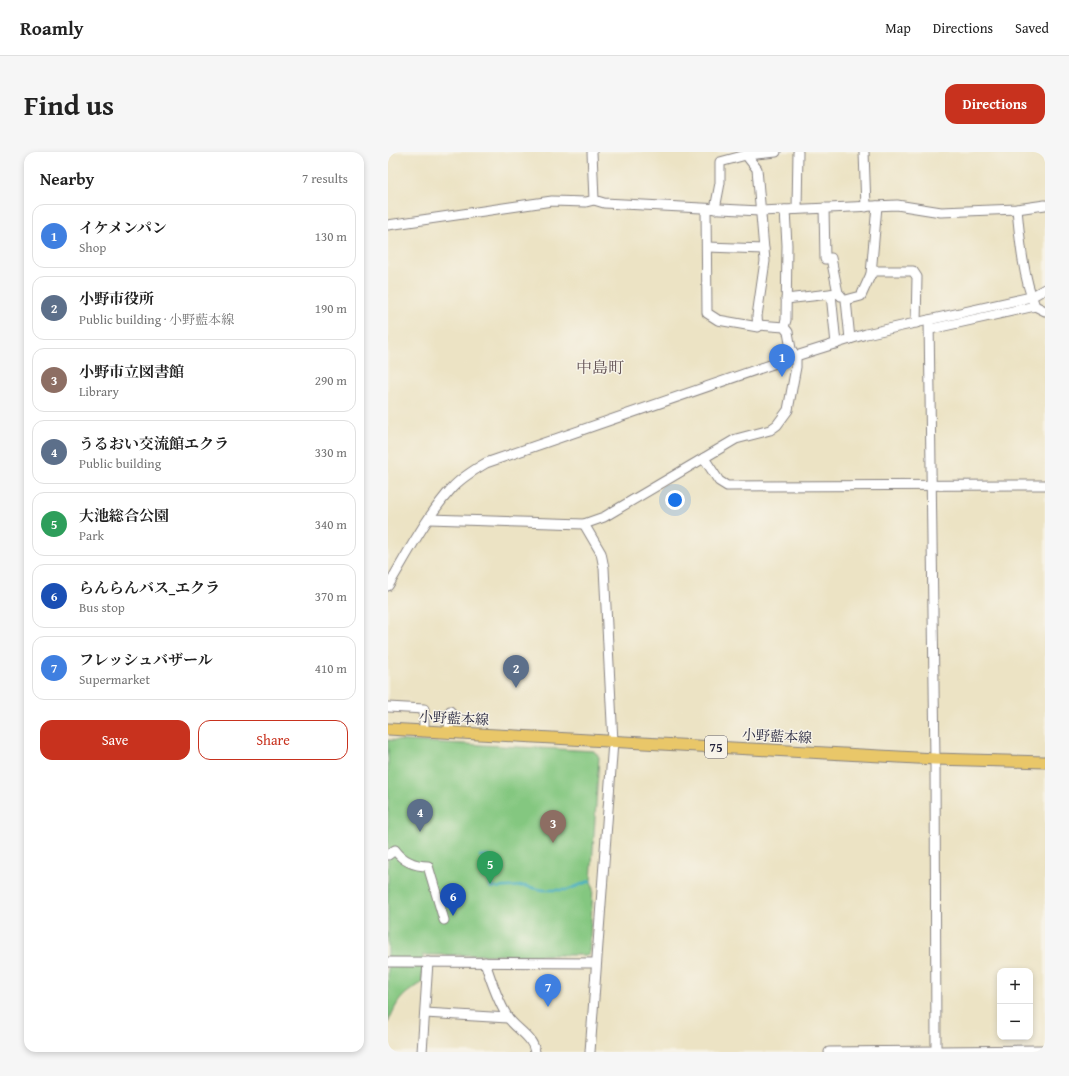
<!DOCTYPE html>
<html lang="en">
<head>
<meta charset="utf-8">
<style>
  body { margin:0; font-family:"Gentium Book Plus","Noto Serif JP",serif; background:#f6f6f6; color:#222 }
  .controls { position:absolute; right:12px; bottom:12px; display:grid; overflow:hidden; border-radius:8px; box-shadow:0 2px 6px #0003 }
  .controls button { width:36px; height:36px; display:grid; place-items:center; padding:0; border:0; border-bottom:1px solid #e0e0e0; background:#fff; color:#222; font:20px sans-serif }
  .you { position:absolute; left:287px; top:348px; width:14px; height:14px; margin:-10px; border:3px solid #fff; border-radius:50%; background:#1a73e8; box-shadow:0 0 0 6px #1a73e833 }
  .badge { display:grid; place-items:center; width:26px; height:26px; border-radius:50%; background:#c8321e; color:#fff; font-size:13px; font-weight:700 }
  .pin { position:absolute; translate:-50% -33px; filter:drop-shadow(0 1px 2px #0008) }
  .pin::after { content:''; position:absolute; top:21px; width:14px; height:12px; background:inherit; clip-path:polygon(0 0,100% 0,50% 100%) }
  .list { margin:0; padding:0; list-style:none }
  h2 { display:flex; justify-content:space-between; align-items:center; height:52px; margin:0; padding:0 16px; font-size:17px }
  h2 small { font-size:13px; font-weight:400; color:#767676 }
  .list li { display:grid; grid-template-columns:26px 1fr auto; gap:12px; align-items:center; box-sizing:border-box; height:64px; margin:0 8px 8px; padding:0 8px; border:1px solid #e0e0e0; border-radius:12px }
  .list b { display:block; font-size:15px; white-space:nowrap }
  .list p { margin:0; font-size:13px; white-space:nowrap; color:#767676 }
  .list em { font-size:13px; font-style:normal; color:#767676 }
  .actions { display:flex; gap:8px; padding:12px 16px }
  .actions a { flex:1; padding:9px 0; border:1px solid #c8321e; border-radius:12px; text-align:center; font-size:14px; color:#c8321e }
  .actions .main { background:#c8321e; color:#fff }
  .map { position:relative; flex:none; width:657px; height:900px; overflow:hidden; border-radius:12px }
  header { display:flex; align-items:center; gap:24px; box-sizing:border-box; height:56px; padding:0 20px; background:#fff; border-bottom:1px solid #e0e0e0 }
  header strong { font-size:19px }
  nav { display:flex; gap:22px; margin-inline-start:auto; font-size:14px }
  .intro { display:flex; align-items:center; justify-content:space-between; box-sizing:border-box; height:96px; padding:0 24px }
  h1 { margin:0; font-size:28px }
  .button { padding:10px 18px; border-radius:12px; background:#c8321e; color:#fff; font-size:14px; font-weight:700 }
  main { display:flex; gap:24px; padding:0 24px }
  aside { flex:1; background:#fff; border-radius:12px; box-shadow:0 2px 6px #0003 }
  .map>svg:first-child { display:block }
  .green { fill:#84c780; stroke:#53745e }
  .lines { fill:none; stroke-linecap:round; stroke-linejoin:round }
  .stream { stroke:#44adc3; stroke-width:2.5 }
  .minor-casing { stroke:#878280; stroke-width:11 }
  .major-casing { stroke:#878280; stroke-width:13 }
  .minor { stroke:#fff; stroke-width:9 }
  .major { stroke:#e9c769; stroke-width:11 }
  .labels { text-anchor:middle; stroke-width:3; stroke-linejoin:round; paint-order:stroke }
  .shield { fill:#f7f3e8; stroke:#62616f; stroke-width:1 }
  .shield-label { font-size:13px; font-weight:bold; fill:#22223b }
  .street-label { font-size:14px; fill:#22223b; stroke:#f7f3e8 }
  .quarter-label { font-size:16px; fill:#665658; stroke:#f7f3e8 }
</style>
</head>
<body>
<header>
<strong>Roamly</strong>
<nav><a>Map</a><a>Directions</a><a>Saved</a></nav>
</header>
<div class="intro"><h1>Find us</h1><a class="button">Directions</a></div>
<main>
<aside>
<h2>Nearby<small>7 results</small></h2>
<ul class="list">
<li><span class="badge" style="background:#3f7fe0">1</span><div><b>イケメンパン</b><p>Shop</p></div><em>130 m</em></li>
<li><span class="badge" style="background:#5c6f8a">2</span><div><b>小野市役所</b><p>Public building · 小野藍本線</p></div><em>190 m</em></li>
<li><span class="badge" style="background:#8d6e63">3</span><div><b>小野市立図書館</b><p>Library</p></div><em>290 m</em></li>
<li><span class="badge" style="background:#5c6f8a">4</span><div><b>うるおい交流館エクラ</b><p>Public building</p></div><em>330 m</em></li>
<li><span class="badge" style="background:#2e9e5b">5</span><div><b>大池総合公園</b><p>Park</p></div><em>340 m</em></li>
<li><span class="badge" style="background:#1a4fb4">6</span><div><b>らんらんバス_エクラ</b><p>Bus stop</p></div><em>370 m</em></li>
<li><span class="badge" style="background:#3f7fe0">7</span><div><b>フレッシュバザール</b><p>Supermarket</p></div><em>410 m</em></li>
</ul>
<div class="actions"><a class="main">Save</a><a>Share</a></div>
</aside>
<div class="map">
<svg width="657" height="900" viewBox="0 0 657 900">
  <rect width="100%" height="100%" fill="#f7f3e8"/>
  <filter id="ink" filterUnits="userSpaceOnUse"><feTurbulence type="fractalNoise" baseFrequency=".025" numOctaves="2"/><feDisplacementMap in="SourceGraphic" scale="8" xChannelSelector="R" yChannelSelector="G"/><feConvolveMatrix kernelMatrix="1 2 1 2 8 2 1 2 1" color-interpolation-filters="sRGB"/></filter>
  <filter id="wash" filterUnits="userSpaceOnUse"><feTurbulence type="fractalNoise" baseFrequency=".012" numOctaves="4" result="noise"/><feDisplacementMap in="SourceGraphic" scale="16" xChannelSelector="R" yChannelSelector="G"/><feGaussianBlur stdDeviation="0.9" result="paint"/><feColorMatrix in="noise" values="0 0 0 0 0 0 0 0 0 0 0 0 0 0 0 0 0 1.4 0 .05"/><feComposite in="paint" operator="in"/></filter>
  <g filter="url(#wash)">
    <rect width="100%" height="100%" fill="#ece3c4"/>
    <path class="green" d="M0 588 206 599 211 605 203 729 205 735 201 803H35L34 831C12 844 10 848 0 871Z"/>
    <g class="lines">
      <path class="stream" d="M92 704H101L103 736 136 734 155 738H179L202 729"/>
    </g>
  </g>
  <g filter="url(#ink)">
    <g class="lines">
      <defs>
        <g id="minor">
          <path d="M476 0 478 55"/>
          <path d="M206 48 216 51 372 59 509 53 553 60 629 57 657 53"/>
          <path d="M436 56 437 107 443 106 450 141"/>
          <path d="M318 57 319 161 330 168 370 175 369 164 377 109 369 17 358 3"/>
          <path d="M327 57 332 31V10L358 3 388 0"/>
          <path d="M409 57 410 0"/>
          <path d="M629 57C632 89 635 124 647 154L657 159"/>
          <path d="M0 73 164 49 198 50 206 48 204 0"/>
          <path d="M319 95 376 97"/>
          <path d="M483 122 489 54"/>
          <path d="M443 142 448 192"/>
          <path d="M398 147 450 141 453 144"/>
          <path d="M541 168 547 607 548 900"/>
          <path d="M396 175 398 168 399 93 397 58"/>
          <path d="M543 177 647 154"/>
          <path d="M462 187 458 148 473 144 483 122 488 119H525L529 125 528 171"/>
          <path d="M316 306 331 329 339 334 657 333"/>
          <path d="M41 367 196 372 216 365 348 287 382 278 389 273 400 258 408 215V204L403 197 400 180 396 175 370 173"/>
          <path d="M196 372 213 401 216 416 225 590 202 900"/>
          <path d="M0 434C20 401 38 365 64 336 73 326 86 318 98 311L408 204 478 182 643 145 657 137"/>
          <path d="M0 555 36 557V579"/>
          <path d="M61 581 62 559"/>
          <path d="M0 703 7 698C15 709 26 714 40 714L56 768"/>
          <path d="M0 810 208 811"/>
          <path d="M97 810C103 829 109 847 119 864 127 877 145 884 147 900"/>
          <path d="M37 861 120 866"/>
          <path d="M34 900 40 810"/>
          <path d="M441 900 657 898"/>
        </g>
        <path id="major" d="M0 577 547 607 657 610"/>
      </defs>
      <use href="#minor" class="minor-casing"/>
      <use href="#major" class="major-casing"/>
      <use href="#minor" class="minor"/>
      <use href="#major" class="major"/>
    </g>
  </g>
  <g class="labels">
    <rect class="shield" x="317" y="584" width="22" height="22" rx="3"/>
    <g class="shield-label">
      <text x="328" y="600">75</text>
    </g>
    <g class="street-label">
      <text transform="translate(66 566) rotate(3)" y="5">小野藍本線</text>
      <text transform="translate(389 584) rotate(3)" y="5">小野藍本線</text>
    </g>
    <g class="quarter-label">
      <text x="212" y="221">中島町</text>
    </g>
  </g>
</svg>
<div class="controls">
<button>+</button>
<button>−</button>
</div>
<div class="you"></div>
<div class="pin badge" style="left:394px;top:225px;background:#3f7fe0">1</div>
<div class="pin badge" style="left:128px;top:536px;background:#5c6f8a">2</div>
<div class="pin badge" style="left:165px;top:691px;background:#8d6e63">3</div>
<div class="pin badge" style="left:32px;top:680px;background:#5c6f8a">4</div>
<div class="pin badge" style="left:102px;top:732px;background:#2e9e5b">5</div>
<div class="pin badge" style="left:65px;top:764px;background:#1a4fb4">6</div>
<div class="pin badge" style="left:160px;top:855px;background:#3f7fe0">7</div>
</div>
</main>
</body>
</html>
